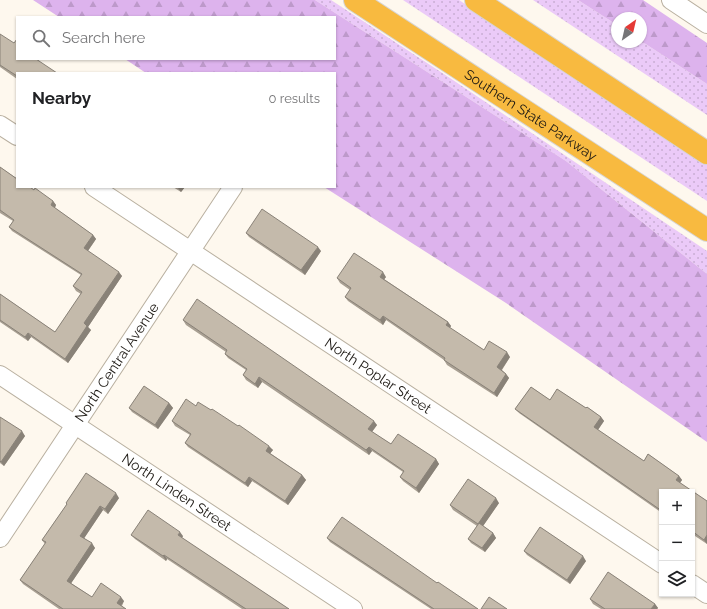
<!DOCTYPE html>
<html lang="en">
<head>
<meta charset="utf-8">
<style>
  body { margin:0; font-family:Raleway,sans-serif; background:#f2f2f2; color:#202124 }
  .controls { position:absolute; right:12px; bottom:12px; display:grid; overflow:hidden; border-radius:0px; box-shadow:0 1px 3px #0004 }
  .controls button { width:36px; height:36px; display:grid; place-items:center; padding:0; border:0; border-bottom:1px solid #e0e0e0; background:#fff; color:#202124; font:20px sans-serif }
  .compass { position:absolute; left:611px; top:12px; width:36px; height:36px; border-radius:50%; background:#fff; box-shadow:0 1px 3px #0004; rotate:34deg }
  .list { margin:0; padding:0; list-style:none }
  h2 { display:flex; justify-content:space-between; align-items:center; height:52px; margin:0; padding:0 16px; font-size:17px }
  h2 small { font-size:13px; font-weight:400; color:#757577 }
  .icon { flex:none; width:22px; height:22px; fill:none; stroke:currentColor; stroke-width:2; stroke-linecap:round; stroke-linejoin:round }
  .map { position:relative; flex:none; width:707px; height:609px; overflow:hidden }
  .search { position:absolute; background:#fff; box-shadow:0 1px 3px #0004; left:16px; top:16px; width:320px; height:44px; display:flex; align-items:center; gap:10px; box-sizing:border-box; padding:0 14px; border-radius:0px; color:#757577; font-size:15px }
  .panel { position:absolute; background:#fff; box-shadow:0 1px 3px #0004; left:16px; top:72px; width:320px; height:116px; border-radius:0px }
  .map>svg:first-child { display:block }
  .grass { fill:url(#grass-dots) }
  .forest { fill:url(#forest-firs) }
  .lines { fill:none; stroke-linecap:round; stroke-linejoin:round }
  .minor-casing { stroke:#b9b0a0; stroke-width:20 }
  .highway-casing { stroke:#d6d5d5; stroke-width:24 }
  .minor { stroke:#fff; stroke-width:18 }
  .highway { stroke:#f8ba40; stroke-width:22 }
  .wall { fill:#a9a093 }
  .shaded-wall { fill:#898278 }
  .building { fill:#c4baab; stroke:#898278 }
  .labels { text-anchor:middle; stroke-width:3.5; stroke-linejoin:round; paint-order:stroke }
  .street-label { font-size:14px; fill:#1c1813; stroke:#fff }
</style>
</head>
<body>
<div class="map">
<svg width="707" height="609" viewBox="0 0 707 609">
  <defs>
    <pattern id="grass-dots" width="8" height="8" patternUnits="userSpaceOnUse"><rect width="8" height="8" fill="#ebcaf8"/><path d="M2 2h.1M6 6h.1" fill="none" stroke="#c9add4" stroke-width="1.8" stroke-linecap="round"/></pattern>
    <pattern id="forest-firs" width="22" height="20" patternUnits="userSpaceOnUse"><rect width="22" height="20" fill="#ddb3ed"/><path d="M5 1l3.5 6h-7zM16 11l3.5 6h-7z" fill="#bd99ca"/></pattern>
  </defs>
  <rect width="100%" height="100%" fill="#fef8ee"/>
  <g class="grass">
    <path d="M315 0H331L450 78 707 251V274L566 161Z"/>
    <path d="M403 0H459L707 165V201Z"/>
    <path d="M533 0H578L617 25V42L641 41 707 84V115Z"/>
  </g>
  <g class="forest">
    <path d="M33 0H315L566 161 707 274V442L506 303 324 187H335V73H146L125 59H335V17H59Z"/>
    <path d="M578 0H643L707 43V84L641 41V18H617V25Z"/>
  </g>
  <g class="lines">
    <defs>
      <g id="minor">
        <path d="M671 0 707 24"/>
        <path d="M0 125 17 136"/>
        <path id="s1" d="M94 187 662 564"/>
        <path id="s2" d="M0 375 353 609"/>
        <path id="s3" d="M0 538 233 187"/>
        <path d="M692 584 707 594"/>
      </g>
      <g id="highway">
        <path id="s4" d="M355 0 707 230"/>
        <path d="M476 0 707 153"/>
      </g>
    </defs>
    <use href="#minor" class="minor-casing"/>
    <use href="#highway" class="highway-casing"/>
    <use href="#minor" class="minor"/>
    <use href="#highway" class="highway"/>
  </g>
  <g class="wall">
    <path d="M0 34 17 59V79L0 67Z"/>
    <path d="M0 167 34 190 53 201 56 205 55 208 93 235 96 239 88 251 122 276 88 327 91 330 68 363 31 337 28 341 0 322V294L55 332 81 294 76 291 73 286 81 275 12 231 9 227 13 221 0 213Z"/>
    <path d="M173 187H185L181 192Z"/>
    <path d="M246 233 321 251 305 275 249 237Z"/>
    <path d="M386 277 384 279 448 322 451 326 450 328 484 350 510 357 502 370 506 374 509 378 497 397 447 365 444 360 386 320 383 325 348 301 345 297 350 290 340 283 337 278Z"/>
    <path d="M183 320 377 425 372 432 391 444 436 459 439 464 419 493 403 481 400 477 403 472 372 451 369 455 262 382 258 388 246 380 243 375 246 370 228 358 225 354 226 352 186 325Z"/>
    <path d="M531 387 550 400 557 389 586 408 587 407 601 417 604 421 598 430 644 461 648 454 679 476 682 480 680 483 707 501V544L692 534V492H662V513L519 413 515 409Z"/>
    <path d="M169 403 173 408 158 429 132 412 129 408Z"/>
    <path d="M196 406 273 450 270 453 302 475 306 480 288 505 252 481 248 487 188 447 185 443 190 435 175 426 172 421Z"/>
    <path d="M0 417 25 436 4 466 0 463Z"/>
    <path d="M119 498 108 514 103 510 84 538 95 548 71 583 92 597 124 601 122 606 126 609H59L23 584 20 580 45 544 42 540 67 504 66 503Z"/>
    <path d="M499 503 483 526 493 533 496 538 485 552 471 543 468 539 477 526 453 510 450 505Z"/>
    <path d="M131 535 183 536 182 538 289 609H242L167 559 166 561 135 539Z"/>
    <path d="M327 538 437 583 478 609H431L330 542Z"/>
    <path d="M524 551 586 561 570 584 527 555Z"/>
    <path d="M590 599 655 604 658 608 657 609H601L593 604Z"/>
  </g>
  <g class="shaded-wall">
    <path d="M179 187H185L181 192 178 188Z"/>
    <path d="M53 201 56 205 54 209 51 205Z"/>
    <path d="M93 235 96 239 87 252 84 248Z"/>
    <path d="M318 247 321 251 305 275 301 270Z"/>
    <path d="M119 272 122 276 88 327 91 330 68 363 65 359 84 323Z"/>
    <path d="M383 272 386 277 383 281 380 277Z"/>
    <path d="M383 316 386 320 383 325 380 320Z"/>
    <path d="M448 322 451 326 449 329 446 325Z"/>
    <path d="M28 333 31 337 28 341 25 337Z"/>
    <path d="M507 352 510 357 500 372 497 367Z"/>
    <path d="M506 374 509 378 497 397 494 393Z"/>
    <path d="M259 377 262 382 258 388 255 384Z"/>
    <path d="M169 403 173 408 158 429 155 425Z"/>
    <path d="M601 417 604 421 597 431 594 427Z"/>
    <path d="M374 421 377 425 371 433 368 429Z"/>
    <path d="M22 431 25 436 4 466 1 462Z"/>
    <path d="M269 446 273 450 269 455 266 451Z"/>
    <path d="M369 447 372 451 369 455 366 450Z"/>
    <path d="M436 459 439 464 419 493 416 488Z"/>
    <path d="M302 475 306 480 288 505 285 501Z"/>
    <path d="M679 476 682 480 679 484 676 480Z"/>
    <path d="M249 477 252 481 248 487 245 483Z"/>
    <path d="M116 493 119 498 108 514 105 509Z"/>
    <path d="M496 498 499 503 481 529 478 524Z"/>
    <path d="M100 506 103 510 83 540 80 536Z"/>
    <path d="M180 532 183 536 181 539 178 535Z"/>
    <path d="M493 533 496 538 485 552 482 548Z"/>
    <path d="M707 535V544L704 540Z"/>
    <path d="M92 543 95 548 70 585 67 581Z"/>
    <path d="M164 555 167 559 166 561 163 556Z"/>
    <path d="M583 556 586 561 570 584 567 580Z"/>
    <path d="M121 597 124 601 120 607 117 603Z"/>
    <path d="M655 604 658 608 657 609H651Z"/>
  </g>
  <g class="building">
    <path d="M0 34 14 43 17 39V59H36L57 73H17V76L0 65Z"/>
    <path d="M0 167 17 179V187H30L34 190 35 188 53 201 51 205 93 235 84 248 119 272 84 323 87 326 65 359 28 333 25 337 0 320V294L55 332 82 292 73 286 82 274 9 227 14 220 0 210Z"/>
    <path d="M262 209 318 247 301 270 246 233Z"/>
    <path d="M354 253 383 272 380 277 448 322 446 325 484 350 489 341 507 352 497 367 506 374 494 393 444 360 445 358 383 316 380 320 345 297 351 288 337 278Z"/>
    <path d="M197 299 374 421 368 429 391 444 398 434 436 459 416 488 400 477 404 471 369 447 366 450 259 377 255 384 243 375 247 369 225 354 227 350 183 320Z"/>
    <path d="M144 386 169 403 155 425 129 408Z"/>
    <path d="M531 387 550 400 557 389 586 408 587 407 601 417 594 427 644 461 648 454 679 476 676 480 707 501V535L704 540 692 531V492H662V511L515 409Z"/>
    <path d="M186 399 196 406 198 402 211 410 212 409 238 426 239 425 269 446 266 451 302 475 285 501 249 477 245 483 185 443 191 434 172 421Z"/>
    <path d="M0 417 22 431 1 462 0 461Z"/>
    <path d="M86 473 116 493 105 509 100 506 80 536 92 543 67 581 92 597 101 583 121 597 117 603 126 609H63L20 580 46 542 42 540 67 504 66 503Z"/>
    <path d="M468 479 496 498 478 524 450 505Z"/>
    <path d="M148 510 180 532 178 535 289 609H246L164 555 163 556 131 535Z"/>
    <path d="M342 517 437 583 438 582 478 609H434L327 538Z"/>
    <path d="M479 523 493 533 482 548 468 539Z"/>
    <path d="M540 527 583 556 567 580 524 551Z"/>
    <path d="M608 572 655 604 651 609H605L590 599Z"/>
    <path d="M489 597 507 609H481Z"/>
  </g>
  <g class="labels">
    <g class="street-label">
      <text dy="5" stroke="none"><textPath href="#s4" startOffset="210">Southern State Parkway</textPath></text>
      <text dy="5" stroke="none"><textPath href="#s3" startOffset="211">North Central Avenue</textPath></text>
      <text dy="5" stroke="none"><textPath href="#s1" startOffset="341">North Poplar Street</textPath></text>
      <text dy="5" stroke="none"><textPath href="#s2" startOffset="212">North Linden Street</textPath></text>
    </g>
  </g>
</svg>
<div class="controls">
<button>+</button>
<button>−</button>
<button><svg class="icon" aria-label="layers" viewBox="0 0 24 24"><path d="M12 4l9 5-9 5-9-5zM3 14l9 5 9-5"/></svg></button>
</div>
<svg class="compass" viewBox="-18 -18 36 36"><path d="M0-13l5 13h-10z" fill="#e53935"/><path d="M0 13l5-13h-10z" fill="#757577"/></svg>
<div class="search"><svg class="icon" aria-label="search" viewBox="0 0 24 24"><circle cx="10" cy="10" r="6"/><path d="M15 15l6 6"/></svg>Search here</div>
<section class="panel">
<h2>Nearby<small>0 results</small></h2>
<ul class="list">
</ul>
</section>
</div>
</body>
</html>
